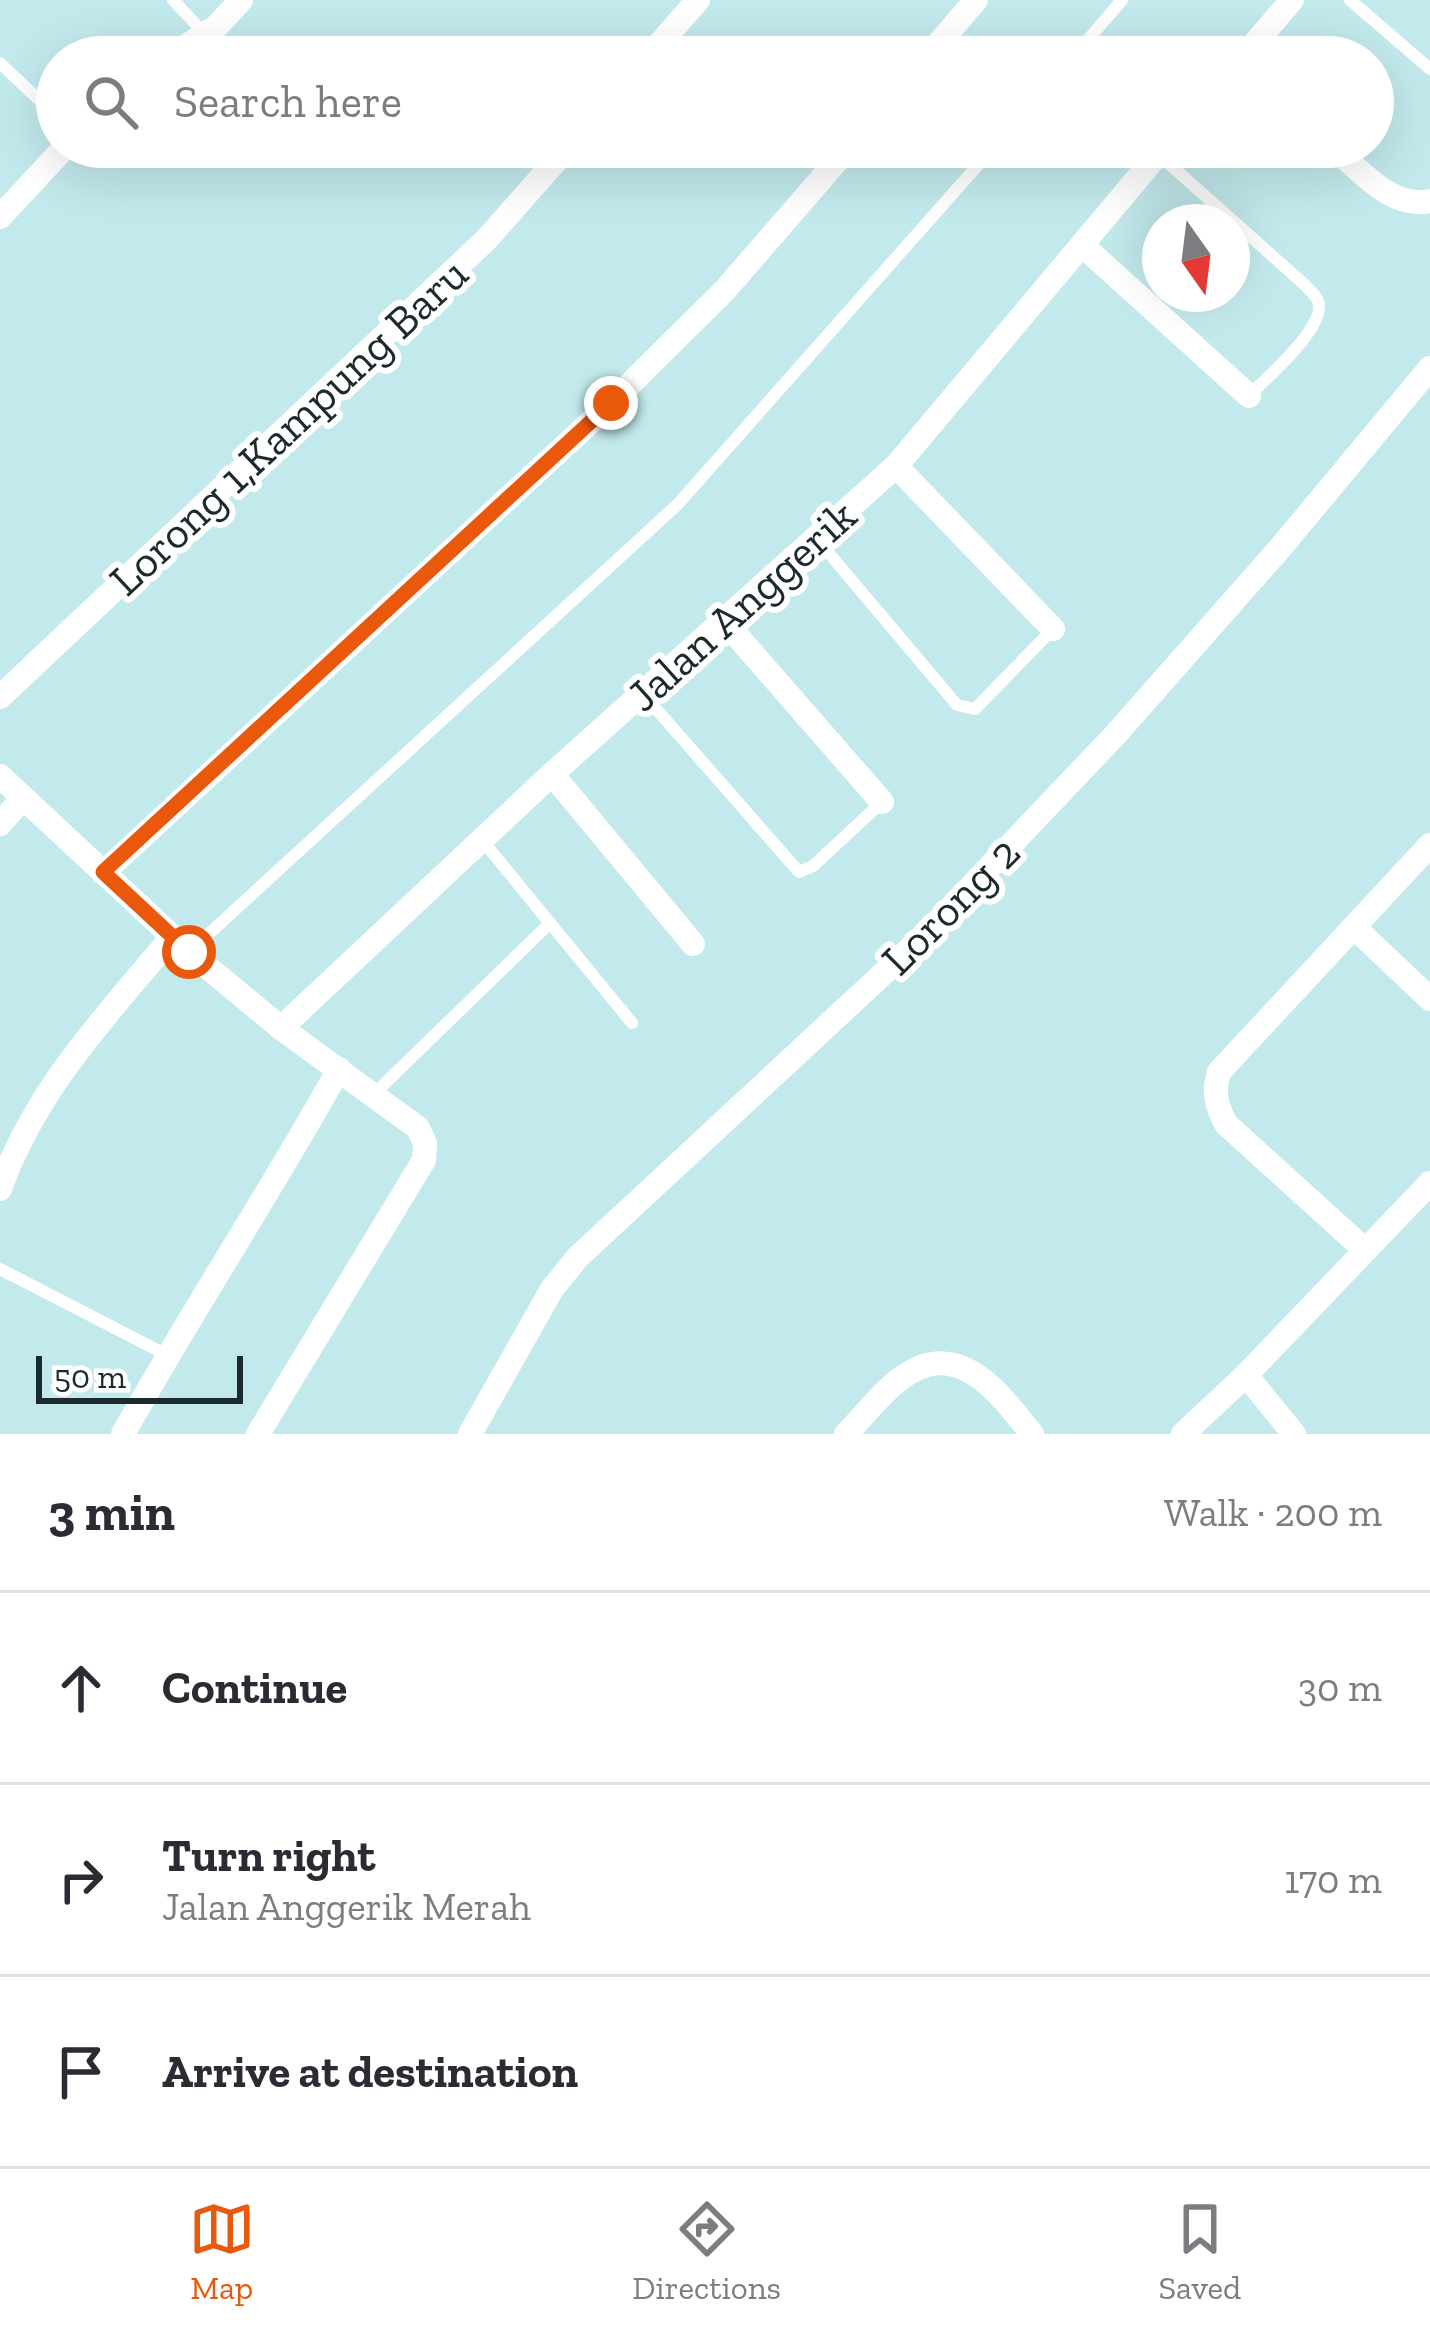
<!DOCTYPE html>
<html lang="en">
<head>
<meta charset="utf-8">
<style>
  body { margin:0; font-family:"Zilla Slab",serif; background:#f7f7f7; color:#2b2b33 }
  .compass { position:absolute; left:1142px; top:204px; width:108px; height:108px; border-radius:50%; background:#fff; box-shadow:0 12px 48px #0002; rotate:166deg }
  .scale { position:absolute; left:36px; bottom:30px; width:207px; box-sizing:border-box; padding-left:12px; border:6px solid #1b2a2c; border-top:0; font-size:33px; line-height:42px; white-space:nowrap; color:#1b2a2c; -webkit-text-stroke:9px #fff; paint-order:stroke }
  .stop { position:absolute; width:36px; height:36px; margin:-27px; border:9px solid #ea580c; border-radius:50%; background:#fff }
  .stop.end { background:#ea580c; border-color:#fff; box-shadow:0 3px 12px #0008 }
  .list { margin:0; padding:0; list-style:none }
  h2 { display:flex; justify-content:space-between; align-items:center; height:156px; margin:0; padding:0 48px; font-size:51px }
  h2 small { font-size:39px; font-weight:400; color:#7c7c81 }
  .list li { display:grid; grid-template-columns:78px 1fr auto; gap:36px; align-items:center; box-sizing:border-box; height:192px; padding:0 48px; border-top:3px solid #e1e1e2 }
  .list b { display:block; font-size:45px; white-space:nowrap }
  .list p { margin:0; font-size:39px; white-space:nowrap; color:#7c7c81 }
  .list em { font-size:39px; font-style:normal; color:#7c7c81 }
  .icon { flex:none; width:66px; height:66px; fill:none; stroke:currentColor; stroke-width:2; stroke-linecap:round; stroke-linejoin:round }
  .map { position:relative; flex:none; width:1430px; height:1434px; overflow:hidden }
  .search { position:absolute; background:#fff; box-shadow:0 12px 48px #0002; left:36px; right:36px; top:36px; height:132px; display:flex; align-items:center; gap:30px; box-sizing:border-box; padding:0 42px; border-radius:66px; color:#7c7c81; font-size:45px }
  .sheet { height:732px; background:#fff }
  nav { display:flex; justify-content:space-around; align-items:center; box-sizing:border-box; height:168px; border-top:3px solid #e1e1e2; background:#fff; font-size:33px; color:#7c7c81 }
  nav a { display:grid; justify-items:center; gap:6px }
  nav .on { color:#ea580c }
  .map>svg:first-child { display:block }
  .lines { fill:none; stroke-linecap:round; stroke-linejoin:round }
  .service { stroke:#fff; stroke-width:12 }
  .minor { stroke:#fff; stroke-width:24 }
  .route { stroke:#ea580c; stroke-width:15 }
  .labels { text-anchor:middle; stroke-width:12; stroke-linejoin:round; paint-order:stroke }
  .street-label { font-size:45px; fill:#1b2a2c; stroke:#fff }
</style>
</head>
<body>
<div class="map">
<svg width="1430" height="1434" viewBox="0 0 1430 1434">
  <rect width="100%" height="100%" fill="#c2e9ec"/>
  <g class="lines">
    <g class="service">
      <path d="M173 0 204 33"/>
      <path d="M1350 0 1430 69"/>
      <path d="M1073 57 1122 0"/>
      <path d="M0 63 57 117"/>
      <path d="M1158 154 1305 285C1309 290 1315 294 1318 301 1327 327 1267 377 1249 396"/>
      <path d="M816 538 957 705 975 709 1052 630"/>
      <path d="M643 694 799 872 813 866 882 802"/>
      <path d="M482 840 632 1023"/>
      <path d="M189 952 678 504 994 147"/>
      <path d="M374 1094 550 923"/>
      <path d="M0 1269 167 1355"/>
    </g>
    <g class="minor">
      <path d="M169 57 217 26 241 0"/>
      <path d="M648 57 698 0"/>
      <path d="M927 57 976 0"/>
      <path d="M1243 57 1292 0"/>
      <path d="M1333 147C1360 170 1392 210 1430 201"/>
      <path d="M0 217 65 147"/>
      <path d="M1082 245 1249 396"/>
      <path d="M896 466 1053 629"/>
      <path d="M725 622 882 802"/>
      <path d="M0 697 487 239 568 147"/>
      <path d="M552 774 693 944"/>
      <path d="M0 776 189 952 281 1028 418 1128 425 1143 424 1160 258 1434"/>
      <path d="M0 824 23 798"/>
      <path d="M103 873 611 403 725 290 849 147"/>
      <path d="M1355 928 1430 999"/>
      <path d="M281 1028 552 774 896 466 1164 147"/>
      <path d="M0 1189C35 1090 106 1016 172 937"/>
      <path d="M1365 1250 1226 1124C1216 1105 1213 1092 1219 1072L1430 845"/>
      <path d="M1246 1375 1294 1434"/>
      <path d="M123 1434C192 1311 270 1193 339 1069"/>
      <path d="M470 1434 552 1289 578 1257 927 933 1116 734 1281 547 1430 368"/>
      <path d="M846 1434C864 1416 881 1393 900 1379 958 1335 999 1393 1032 1434"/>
      <path d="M1183 1434 1246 1375 1430 1183"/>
    </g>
  </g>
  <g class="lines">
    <path class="route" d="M189 952 103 872 611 403"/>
  </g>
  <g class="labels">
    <g class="street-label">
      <text transform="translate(288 426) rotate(-43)" y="16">Lorong 1,Kampung Baru</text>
      <text transform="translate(741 605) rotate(-42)" y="16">Jalan Anggerik</text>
      <text transform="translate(950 905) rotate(-45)" y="16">Lorong 2</text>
    </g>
  </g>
</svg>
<svg class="compass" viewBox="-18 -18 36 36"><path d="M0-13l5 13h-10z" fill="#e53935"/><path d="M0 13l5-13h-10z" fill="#7c7c81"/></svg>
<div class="scale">50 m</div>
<div class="stop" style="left:189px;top:952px"></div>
<div class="stop end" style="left:611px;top:403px"></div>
<div class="search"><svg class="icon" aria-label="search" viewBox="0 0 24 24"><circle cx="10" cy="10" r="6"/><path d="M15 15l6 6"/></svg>Search here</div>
</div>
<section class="sheet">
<h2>3 min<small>Walk · 200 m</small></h2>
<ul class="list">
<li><svg class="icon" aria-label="ahead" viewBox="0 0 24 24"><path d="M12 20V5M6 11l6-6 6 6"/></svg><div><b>Continue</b></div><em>30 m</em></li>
<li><svg class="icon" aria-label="right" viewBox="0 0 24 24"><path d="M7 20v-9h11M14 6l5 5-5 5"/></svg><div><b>Turn right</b><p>Jalan Anggerik Merah</p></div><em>170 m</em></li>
<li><svg class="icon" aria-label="arrive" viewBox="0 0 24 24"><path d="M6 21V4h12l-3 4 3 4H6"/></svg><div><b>Arrive at destination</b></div></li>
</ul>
</section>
<nav>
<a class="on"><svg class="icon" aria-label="map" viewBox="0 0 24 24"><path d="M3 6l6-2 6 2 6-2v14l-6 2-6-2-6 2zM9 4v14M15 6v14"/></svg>Map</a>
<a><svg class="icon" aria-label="directions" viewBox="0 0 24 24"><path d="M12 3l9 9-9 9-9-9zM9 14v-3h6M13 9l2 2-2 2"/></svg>Directions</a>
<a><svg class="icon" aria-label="saved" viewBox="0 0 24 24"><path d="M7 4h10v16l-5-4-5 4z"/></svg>Saved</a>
</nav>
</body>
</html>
